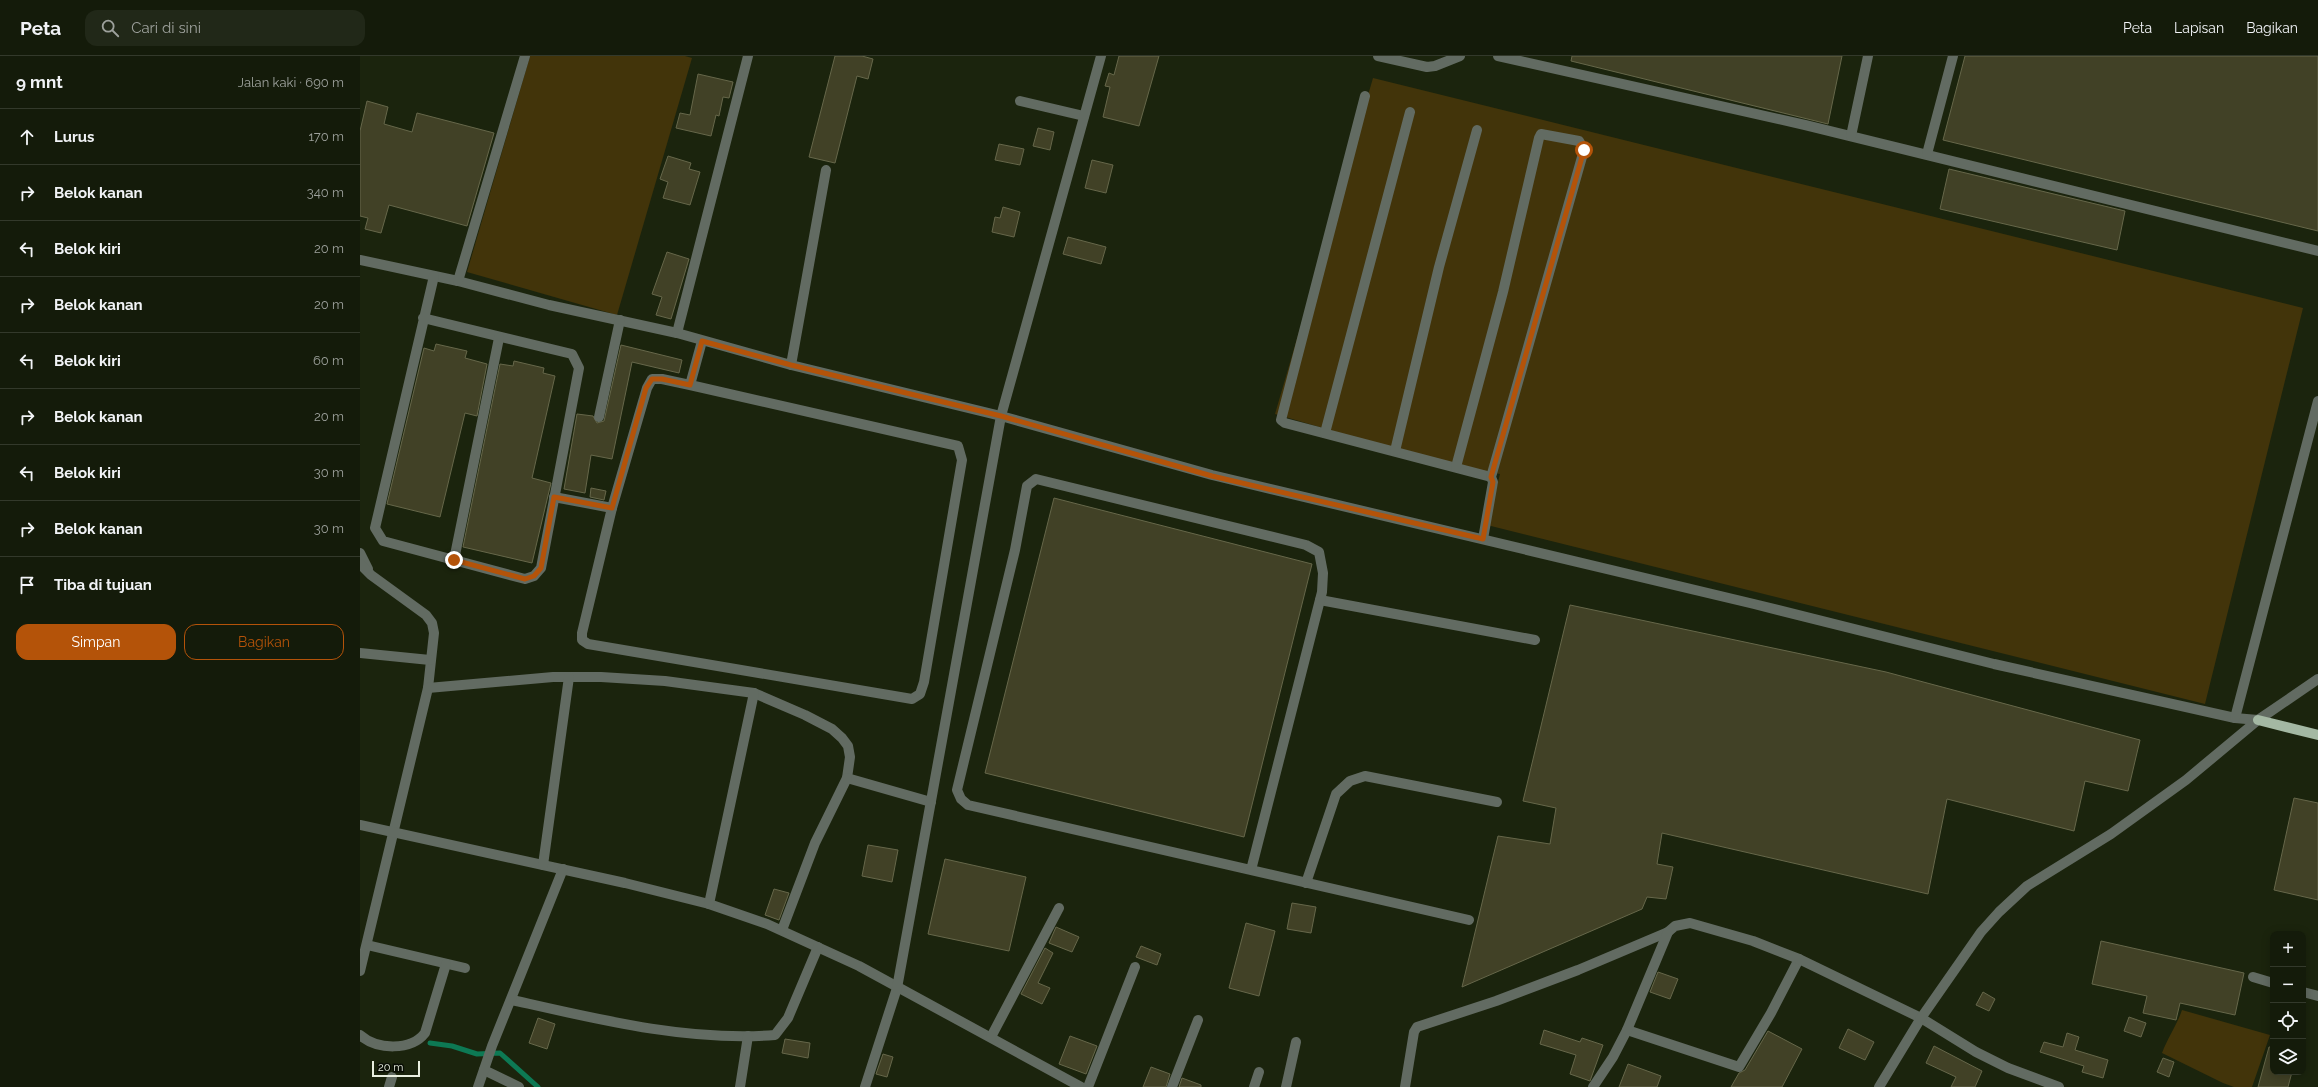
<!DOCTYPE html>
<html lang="id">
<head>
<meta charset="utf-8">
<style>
  body { margin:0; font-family:Raleway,sans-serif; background:#212818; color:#f1f3f6 }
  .controls { position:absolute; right:12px; bottom:12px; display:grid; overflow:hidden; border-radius:8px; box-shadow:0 2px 10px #0003 }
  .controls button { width:36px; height:36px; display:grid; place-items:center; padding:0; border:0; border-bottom:1px solid #33392b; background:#141b0a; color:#f1f3f6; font:20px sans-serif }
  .scale { position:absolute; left:12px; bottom:10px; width:48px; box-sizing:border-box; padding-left:4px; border:2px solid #e9efe0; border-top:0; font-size:11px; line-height:14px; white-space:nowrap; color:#e9efe0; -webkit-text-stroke:3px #080c04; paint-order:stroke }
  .stop { position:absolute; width:12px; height:12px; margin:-9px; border:3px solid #b45309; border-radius:50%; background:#fff }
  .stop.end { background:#b45309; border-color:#fff; box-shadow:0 1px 4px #0008 }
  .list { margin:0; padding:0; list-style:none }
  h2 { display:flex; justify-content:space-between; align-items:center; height:52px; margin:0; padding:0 16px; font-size:17px }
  h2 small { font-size:13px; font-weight:400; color:#9da19c }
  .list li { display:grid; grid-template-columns:26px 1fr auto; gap:12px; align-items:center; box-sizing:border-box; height:56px; padding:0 16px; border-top:1px solid #33392b }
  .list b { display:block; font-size:15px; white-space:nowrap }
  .list em { font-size:13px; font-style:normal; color:#9da19c }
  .actions { display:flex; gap:8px; padding:12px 16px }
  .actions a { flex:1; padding:9px 0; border:1px solid #b45309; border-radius:12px; text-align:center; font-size:14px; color:#b45309 }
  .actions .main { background:#b45309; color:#fff }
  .icon { flex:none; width:22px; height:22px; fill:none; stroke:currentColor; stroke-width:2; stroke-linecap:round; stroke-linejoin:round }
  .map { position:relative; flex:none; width:1958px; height:1031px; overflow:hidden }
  header { display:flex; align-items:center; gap:24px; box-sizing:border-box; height:56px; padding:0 20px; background:#141b0a; border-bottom:1px solid #33392b }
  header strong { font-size:19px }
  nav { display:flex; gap:22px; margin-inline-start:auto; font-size:14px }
  .search { width:280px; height:36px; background:#212818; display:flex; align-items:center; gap:10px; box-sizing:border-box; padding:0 14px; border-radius:12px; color:#9da19c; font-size:15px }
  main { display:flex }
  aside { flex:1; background:#141b0a }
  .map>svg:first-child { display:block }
  .green { fill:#42340a }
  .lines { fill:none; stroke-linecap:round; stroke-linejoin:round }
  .stream { stroke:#0d7954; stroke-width:5 }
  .building { fill:#414126; stroke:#66674a }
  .minor { stroke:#626b62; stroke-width:10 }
  .major { stroke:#a4b8a3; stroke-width:10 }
  .route { stroke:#b45309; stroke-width:5 }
</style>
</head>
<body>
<header>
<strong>Peta</strong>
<div class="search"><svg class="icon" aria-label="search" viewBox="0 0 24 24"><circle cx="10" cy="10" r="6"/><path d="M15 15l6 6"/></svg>Cari di sini</div>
<nav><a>Peta</a><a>Lapisan</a><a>Bagikan</a></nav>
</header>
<main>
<aside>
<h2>9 mnt<small>Jalan kaki · 690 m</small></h2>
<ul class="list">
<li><svg class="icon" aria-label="ahead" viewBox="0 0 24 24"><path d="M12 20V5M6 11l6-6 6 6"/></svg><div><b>Lurus</b></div><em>170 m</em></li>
<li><svg class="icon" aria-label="right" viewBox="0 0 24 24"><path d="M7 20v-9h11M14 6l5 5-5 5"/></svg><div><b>Belok kanan</b></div><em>340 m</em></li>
<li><svg class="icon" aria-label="left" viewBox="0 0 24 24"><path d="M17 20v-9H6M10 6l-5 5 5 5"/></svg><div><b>Belok kiri</b></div><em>20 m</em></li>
<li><svg class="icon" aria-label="right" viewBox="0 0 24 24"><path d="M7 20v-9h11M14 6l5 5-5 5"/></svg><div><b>Belok kanan</b></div><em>20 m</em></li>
<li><svg class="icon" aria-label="left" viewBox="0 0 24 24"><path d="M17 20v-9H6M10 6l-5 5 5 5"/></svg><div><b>Belok kiri</b></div><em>60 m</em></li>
<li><svg class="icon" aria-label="right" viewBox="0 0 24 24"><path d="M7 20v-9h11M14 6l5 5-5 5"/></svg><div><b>Belok kanan</b></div><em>20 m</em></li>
<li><svg class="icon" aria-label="left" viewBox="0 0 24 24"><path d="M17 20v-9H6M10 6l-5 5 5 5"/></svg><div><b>Belok kiri</b></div><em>30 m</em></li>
<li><svg class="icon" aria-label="right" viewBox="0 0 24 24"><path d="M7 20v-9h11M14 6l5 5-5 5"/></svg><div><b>Belok kanan</b></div><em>30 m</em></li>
<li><svg class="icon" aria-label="arrive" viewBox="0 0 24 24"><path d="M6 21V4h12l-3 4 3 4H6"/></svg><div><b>Tiba di tujuan</b></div></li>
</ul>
<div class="actions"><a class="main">Simpan</a><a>Bagikan</a></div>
</aside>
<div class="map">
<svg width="1958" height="1031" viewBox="0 0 1958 1031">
  <rect width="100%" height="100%" fill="#1b240d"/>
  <g class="green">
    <path d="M170 0H325L332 2 257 259 107 216Z"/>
    <path d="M1013 22 1943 252 1845 648 1127 469 1140 418 1096 411 915 358Z"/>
    <path d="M1822 954 1910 979 1892 1031H1874L1863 1027 1802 997C1808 981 1817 969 1822 954Z"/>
  </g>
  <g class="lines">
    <path class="stream" d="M70 987 92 990 117 998 140 997 178 1031"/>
  </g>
  <g class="building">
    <path d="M475 0H502L513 3 508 23 497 20 475 107 449 101Z"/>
    <path d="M759 0H799L779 70 743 61 750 31 745 30 749 17 754 19Z"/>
    <path d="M1212 0H1482L1468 68 1211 5Z"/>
    <path d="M1605 0H1958V175L1583 84Z"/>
    <path d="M338 18 373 26 369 42 363 41 359 60 356 59 351 80 316 72 320 57 330 59Z"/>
    <path d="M7 45 28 51 24 68 52 76 57 57 134 77 107 170 29 149 21 177 5 173 8 162 0 160V75Z"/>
    <path d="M678 72 694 76 690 94 673 90Z"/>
    <path d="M639 88 664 93 660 109 635 104Z"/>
    <path d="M308 100 331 107 329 113 340 116 330 149 303 142 308 126 300 123Z"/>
    <path d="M732 104 753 109 746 137 725 132Z"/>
    <path d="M1589 113 1765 155 1757 194 1580 153Z"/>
    <path d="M643 151 660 156 654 181 632 176 635 161 640 162Z"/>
    <path d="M708 181 746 191 741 208 703 198Z"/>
    <path d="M307 196 329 203 311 263 296 259 302 241 292 238Z"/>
    <path d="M76 288 107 295 105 302 127 308 117 360 105 357 80 461 27 448 64 292 74 295Z"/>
    <path d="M261 289 322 304 319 317 272 306 252 403 231 399 225 437 204 433 217 358 233 360 237 367 244 365Z"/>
    <path d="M154 305 184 312 183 317 195 320 172 422 191 427 172 507 103 491 140 308 153 310Z"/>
    <path d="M231 432 246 435 244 444 230 441Z"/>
    <path d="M694 442 952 508 884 781 625 717Z"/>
    <path d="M1210 549 1526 616 1780 684 1768 735 1725 725 1714 775 1587 743 1568 838 1302 777 1297 808 1313 811 1306 843 1287 841 1282 853 1102 931 1138 780 1190 788 1196 752 1163 745Z"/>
    <path d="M1934 742 1958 747V844L1914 834Z"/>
    <path d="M508 789 538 794 532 826 502 820Z"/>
    <path d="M585 803 666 821 649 895 568 878Z"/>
    <path d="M414 833 429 837 419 864 405 859Z"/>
    <path d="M932 847 956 851 951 877 927 873Z"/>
    <path d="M886 867 915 875 899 940 869 932Z"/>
    <path d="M696 871 719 881 712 896 689 887Z"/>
    <path d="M1741 885 1884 917 1875 959 1820 947 1816 964 1783 957 1787 940 1732 928Z"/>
    <path d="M781 890 801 898 797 909 776 901Z"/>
    <path d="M685 892 693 897 678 927 690 932 682 948 661 938Z"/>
    <path d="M1298 916 1318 923 1310 943 1290 936Z"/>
    <path d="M1623 936 1635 943 1629 955 1616 949Z"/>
    <path d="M1769 961 1786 967 1781 981 1764 975Z"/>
    <path d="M178 962 195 968 187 993 169 987Z"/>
    <path d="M1488 973 1514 986 1505 1004 1479 992Z"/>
    <path d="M1184 974 1220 986 1222 982 1243 989 1230 1025 1210 1018 1216 999 1180 988Z"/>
    <path d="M1408 975 1442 993 1422 1031H1371L1379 1017 1385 1014Z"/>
    <path d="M1707 977 1719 981 1715 994 1748 1004 1743 1022 1722 1016 1724 1010 1680 996 1684 986 1703 991Z"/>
    <path d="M710 980 737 990 726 1018 699 1008Z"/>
    <path d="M425 983 450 987 448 1002 422 997Z"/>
    <path d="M1574 990 1622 1015 1615 1031H1591L1596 1021 1566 1007Z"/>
    <path d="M1909 991H1913V1016H1932L1928 1031H1898Z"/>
    <path d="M523 998 533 1001 527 1021 516 1018Z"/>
    <path d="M1803 1002 1814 1006 1809 1021 1797 1016Z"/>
    <path d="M1268 1008 1301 1020 1297 1031H1259Z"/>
    <path d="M791 1011 810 1018 806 1031H783Z"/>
    <path d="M822 1022 841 1029V1031H819Z"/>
  </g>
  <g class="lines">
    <g class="minor">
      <path d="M1018 0 1067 11 1075 10 1100 0"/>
      <path d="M1138 0 1445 69 1958 195"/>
      <path d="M1005 40 921 364 925 367 1131 421"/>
      <path d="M660 45 724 60"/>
      <path d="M1491 80 1508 0"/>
      <path d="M1567 98 1593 0"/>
      <path d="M0 204 98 225 189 249 317 277 431 309 641 360 852 419 1394 548 1634 608 1875 662 1898 664"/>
      <path d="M98 225 165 0"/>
      <path d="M63 262 212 298 219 312 181 512 174 520 165 523 23 485 15 472 74 220"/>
      <path d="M317 277 388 0"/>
      <path d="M431 309 466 114"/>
      <path d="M330 329 598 390 602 404 564 626 560 638 552 643 228 588 222 584V577L252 452 287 332 292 323H302L330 329 342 285"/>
      <path d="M239 361 260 264"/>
      <path d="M965 377 1050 56"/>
      <path d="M1035 395 1079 211 1117 74"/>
      <path d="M1096 411 1143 236 1179 82 1181 78 1219 85 1224 94 1131 421 1133 426 1123 483"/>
      <path d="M194 441 252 452"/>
      <path d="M0 497 8 513"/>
      <path d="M94 504 139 282"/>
      <path d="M0 508 11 519 66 559 72 567 74 577 68 632 0 915"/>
      <path d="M960 544 1175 584"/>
      <path d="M0 597 70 604"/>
      <path d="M68 632 193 621H241L305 625 394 637 445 659 472 673 482 682 488 690 490 701 487 722 571 746"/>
      <path d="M1875 662 1958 345"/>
      <path d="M0 769 265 827 349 848 407 868 499 910 721 1031"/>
      <path d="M183 809 209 621"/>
      <path d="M891 814 962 536 963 517 959 496 946 489 676 423 667 430 655 494 597 734 601 743 608 749 1109 864"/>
      <path d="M946 827 976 738 990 725 1005 720 1137 746"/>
      <path d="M349 848 394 637"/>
      <path d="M422 874 455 787 487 722"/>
      <path d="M7 889 105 912"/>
      <path d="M1893 921 1913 927"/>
      <path d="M1943 936 1958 940"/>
      <path d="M152 944C236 963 329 986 415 979L428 962 458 891"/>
      <path d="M1267 974 1379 1011 1411 957 1439 903"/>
      <path d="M0 979C17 994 51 995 65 977L86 908"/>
      <path d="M631 981 699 852"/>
      <path d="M124 1014 159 1031"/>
      <path d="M29 1031 32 1021"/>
      <path d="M118 1031 132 990 203 813"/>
      <path d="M380 1031 388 980"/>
      <path d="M505 1031 537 932 641 360 741 0"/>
      <path d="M728 1031 775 911"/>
      <path d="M812 1031 838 964"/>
      <path d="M894 1031 899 1016"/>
      <path d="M926 1031 936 986"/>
      <path d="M1045 1031 1054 976 1057 971 1136 945 1218 914 1308 876"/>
      <path d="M1233 1031 1253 1001 1267 974 1308 876 1315 870 1330 867 1393 885 1439 903 1561 962 1616 996 1648 1012 1699 1031"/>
      <path d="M1519 1031 1561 962 1621 876 1639 856 1667 830 1751 778 1826 724 1898 664 1958 623"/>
    </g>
    <path class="major" d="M1898 664 1958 679"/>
  </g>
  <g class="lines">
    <path class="route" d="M94 504 165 523 174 520 181 512 194 441 252 452 286 332 292 323H302L330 329 342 285 431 309 641 360 852 420 1123 483 1133 426 1131 421 1224 94"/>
  </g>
</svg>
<div class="controls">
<button>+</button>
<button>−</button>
<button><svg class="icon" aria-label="locate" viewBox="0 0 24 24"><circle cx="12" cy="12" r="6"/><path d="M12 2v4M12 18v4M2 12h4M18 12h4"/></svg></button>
<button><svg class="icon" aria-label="layers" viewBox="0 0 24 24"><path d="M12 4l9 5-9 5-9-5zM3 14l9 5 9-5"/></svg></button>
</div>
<div class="scale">20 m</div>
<div class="stop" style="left:1224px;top:94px"></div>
<div class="stop end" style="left:94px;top:504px"></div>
</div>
</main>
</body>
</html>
